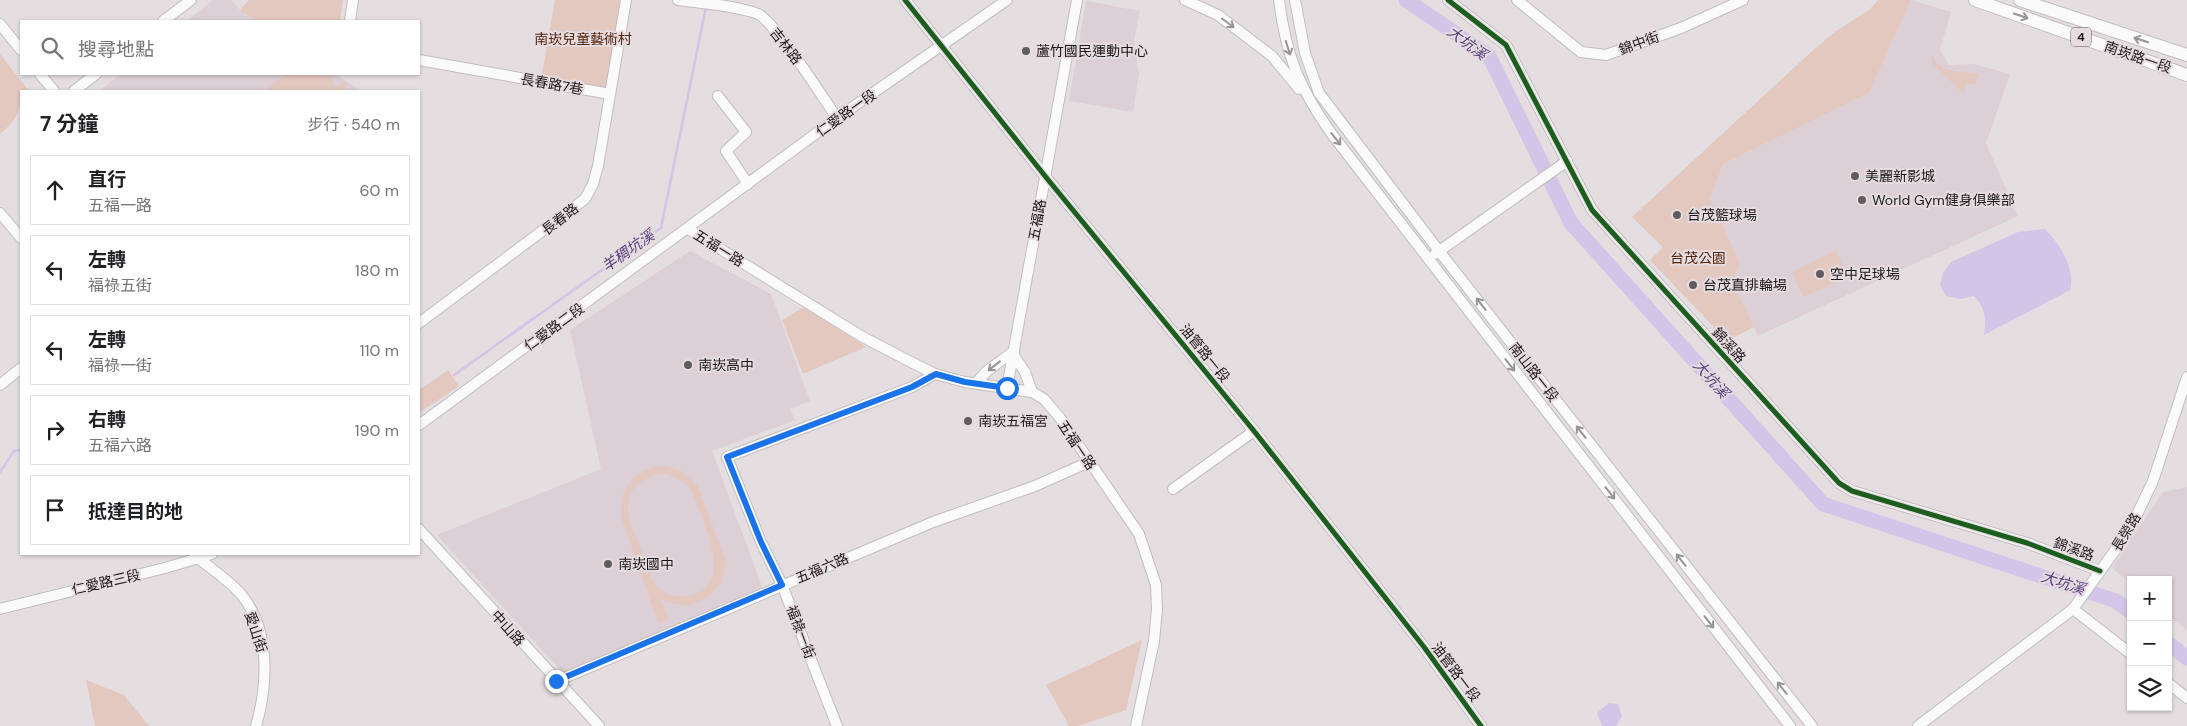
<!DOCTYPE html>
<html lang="zh-TW">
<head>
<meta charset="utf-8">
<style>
  body { margin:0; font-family:"DM Sans","Noto Sans TC",sans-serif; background:#f6f6f6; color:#202124 }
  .controls { position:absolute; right:15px; bottom:15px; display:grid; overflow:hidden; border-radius:0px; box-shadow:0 1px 4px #0004 }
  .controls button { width:45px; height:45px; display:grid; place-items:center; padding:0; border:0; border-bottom:1px solid #e0e0e0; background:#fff; color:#202124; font:25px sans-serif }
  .stop { position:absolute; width:15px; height:15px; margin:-11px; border:4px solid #1a73e8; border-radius:50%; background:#fff }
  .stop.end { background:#1a73e8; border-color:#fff; box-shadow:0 1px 5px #0008 }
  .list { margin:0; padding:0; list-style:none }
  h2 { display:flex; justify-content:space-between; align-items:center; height:65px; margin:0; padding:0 20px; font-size:21px }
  h2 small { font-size:16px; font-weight:400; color:#757577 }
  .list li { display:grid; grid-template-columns:32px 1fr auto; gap:15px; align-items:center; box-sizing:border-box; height:70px; margin:0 10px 10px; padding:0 10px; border:1px solid #e0e0e0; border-radius:0px }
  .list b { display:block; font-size:19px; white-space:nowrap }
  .list p { margin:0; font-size:16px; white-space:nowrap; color:#757577 }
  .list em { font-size:16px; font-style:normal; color:#757577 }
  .icon { flex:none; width:28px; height:28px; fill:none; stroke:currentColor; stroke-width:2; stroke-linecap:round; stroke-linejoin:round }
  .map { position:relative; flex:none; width:2187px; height:726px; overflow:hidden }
  .search { position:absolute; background:#fff; box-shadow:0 1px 4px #0004; left:20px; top:20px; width:400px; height:55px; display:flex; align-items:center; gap:12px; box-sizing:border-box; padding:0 18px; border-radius:0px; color:#757577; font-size:19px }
  .panel { position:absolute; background:#fff; box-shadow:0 1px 4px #0004; left:20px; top:90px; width:400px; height:465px; border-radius:0px }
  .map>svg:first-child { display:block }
  .built { fill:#dccfd5 }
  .green { fill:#e2c8bf; fill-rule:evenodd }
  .water { fill:#d2c5e7 }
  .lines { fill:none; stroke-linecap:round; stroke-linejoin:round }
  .stream { stroke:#d2c5e7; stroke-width:2.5 }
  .river { stroke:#d2c5e7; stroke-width:15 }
  .minor-casing { stroke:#c1bdbf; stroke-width:12 }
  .major-casing { stroke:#c1bdbf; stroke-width:14 }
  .minor { stroke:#fbfafa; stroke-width:10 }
  .major { stroke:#fbfafa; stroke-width:12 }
  .cycleway-casing { stroke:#e6dce0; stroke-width:8 }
  .cycleway { stroke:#1b5e20; stroke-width:5 }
  .oneway { stroke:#969495 }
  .route { stroke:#1a73e8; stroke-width:6 }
  .poi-dot { fill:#615d5f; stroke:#e6dce0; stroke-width:2 }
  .labels { text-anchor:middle; stroke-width:4; stroke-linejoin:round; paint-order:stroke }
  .shield { fill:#e6dce0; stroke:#585355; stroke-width:1 }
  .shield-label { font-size:12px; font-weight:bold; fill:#1b1819 }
  .park-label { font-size:14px; fill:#55250d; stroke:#e6dce0 }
  .street-label { font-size:14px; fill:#1b1819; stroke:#e6dce0 }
  .poi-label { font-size:14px; fill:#1b1819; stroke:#e6dce0; text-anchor:start }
  .water-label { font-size:15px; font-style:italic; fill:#59417d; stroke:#e6dce0 }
</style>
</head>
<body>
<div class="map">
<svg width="2187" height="726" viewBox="0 0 2187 726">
  <rect width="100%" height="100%" fill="#e4dee1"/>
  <g class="built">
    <path d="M213 0H232L240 10 257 21H187Z"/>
    <path d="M1911 0 1951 12 1940 50 1949 65 1974 64 2010 74 1986 143 2018 216 1758 336 1732 280 1710 199 1723 164 1869 93Z"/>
    <path d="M1086 1 1140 11 1134 41 1139 73 1133 112 1069 101Z"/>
    <path d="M121 74H336L360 90 99 91Z"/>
    <path d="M690 251 771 294 810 401 790 409 795 420 712 451 764 592 655 639 563 673 437 535 601 469 570 330Z"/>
    <path d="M2187 487V630L2168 616V580H2131V584L2112 568 2163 492Z"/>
  </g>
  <g class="green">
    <path d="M249 0H343L340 21H257L240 10Z"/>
    <path d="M555 0H624L608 90 541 79Z"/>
    <path d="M1878 0H1911L1869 93 1723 164 1710 199 1740 263 1732 280 1754 327 1727 341 1650 260 1663 247 1632 217 1810 53 1836 31 1869 10Z"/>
    <path d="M0 54 29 91H21C21 112 16 120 0 134Z"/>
    <path d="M1931 54C1938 73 1960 71 1979 74L1975 84H1967L1963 93 1933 64Z"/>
    <path d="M285 74H331L334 88 344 81 348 86 342 91H264Z"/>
    <path d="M1836 251 1848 277 1803 297 1792 272Z"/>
    <path d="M804 307 866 347 803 374 782 320Z"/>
    <path d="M448 370 459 386 419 413V390Z"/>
    <path d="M665 466 684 472 698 486 726 562 721 583 706 599 686 606 661 600 669 619 658 623 621 516C618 488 637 466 665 466ZM666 474 682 481 691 490C701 518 738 585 689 596 677 598 665 595 657 586 649 578 646 562 642 551 637 539 629 525 628 512 624 489 646 474 666 474Z"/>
    <path d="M1142 640 1126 710 1078 726H1069L1046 685Z"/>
    <path d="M86 680 124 695 149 726H95Z"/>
  </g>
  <g class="water">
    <path d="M2045 229C2059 243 2076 269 2070 290L1984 335C1986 318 1986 309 1974 296L1961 299 1946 296 1940 285 1943 273 1951 262 2018 232Z"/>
    <path d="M1609 703 1618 704 1622 716 1616 726H1602L1597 713Z"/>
  </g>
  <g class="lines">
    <g class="stream">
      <path d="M454 375 661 228 706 7"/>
      <path d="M0 472 14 451 21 450"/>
    </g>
    <g class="river">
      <path d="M1406 0 1489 56 1571 223 1823 504 2116 601 2131 612"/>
      <path d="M2168 643 2187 658"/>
    </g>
    <defs>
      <g id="minor">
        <path d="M678 0C700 3 740 6 758 14 776 23 823 98 837 118"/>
        <path d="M905 0 1045 176 1254 431 1424 647 1481 726"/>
        <path d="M1185 0 1218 15 1272 56 1299 89"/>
        <path d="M1279 0C1286 56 1299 87 1331 133L1790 726"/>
        <path d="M1295 0 1305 53 1319 93 1439 251 1812 726"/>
        <path d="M1448 0 1506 45 1592 210 1839 483 1852 491 2027 543 2100 571"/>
        <path d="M1517 0 1581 52 1606 55 1681 28 1743 0"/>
        <path d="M163 21 191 0"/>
        <path d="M350 21 353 0"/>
        <path d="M0 24 21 50"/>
        <path d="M419 60 610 94"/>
        <path d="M40 74 54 91"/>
        <path d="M74 91 96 74"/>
        <path d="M718 96 746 132 726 151 748 184"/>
        <path d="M0 213 21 238"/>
        <path d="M688 229 861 336 907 360 935 374 965 382 1032 392 1044 399 1060 418 1139 534 1156 585 1157 609 1154 641 1136 726"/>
        <path d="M1435 254 1567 161"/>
        <path d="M419 323 585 199 593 184 598 166 626 0"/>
        <path d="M1013 354 1025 372 1032 392"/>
        <path d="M976 383 987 371 1014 351"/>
        <path d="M0 385 21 368"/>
        <path d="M1007 388 1077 0"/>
        <path d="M419 425 837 118 1007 0"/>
        <path d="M1173 489 1254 431"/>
        <path d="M419 529 599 726"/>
        <path d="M198 558C212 569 228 580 240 593 271 629 268 684 256 726"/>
        <path d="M0 609 165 568 212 554"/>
        <path d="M2073 609 2131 654"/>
        <path d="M557 681 933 522 1035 486 1089 462"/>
        <path d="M2168 683 2187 698"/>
        <path d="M837 726 782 585 761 542 727 457 912 387 935 374"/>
        <path d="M1918 726 2073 609 2129 531 2153 481 2187 377"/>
      </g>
      <g id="major">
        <path d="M1975 0 2187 75"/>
        <path d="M2020 0 2187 55"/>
      </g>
    </defs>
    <use href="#minor" class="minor-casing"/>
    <use href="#major" class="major-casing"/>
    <use href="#minor" class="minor"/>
    <use href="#major" class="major"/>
    <defs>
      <g id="cycleway">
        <path d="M905 0 1045 176 1254 431 1424 647 1481 726"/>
        <path d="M1448 0 1506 45 1592 210 1839 483 1852 491 2027 543 2100 571"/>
      </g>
    </defs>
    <use href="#cycleway" class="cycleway-casing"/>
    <use href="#cycleway" class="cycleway"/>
  </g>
  <defs><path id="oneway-shaft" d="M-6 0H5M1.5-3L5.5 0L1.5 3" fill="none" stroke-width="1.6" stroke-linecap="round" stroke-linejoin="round" transform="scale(1.25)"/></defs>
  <g class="oneway">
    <use href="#oneway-shaft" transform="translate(2021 16) rotate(19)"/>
    <use href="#oneway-shaft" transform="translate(1228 23) rotate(37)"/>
    <use href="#oneway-shaft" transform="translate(2141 40) rotate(-162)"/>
    <use href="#oneway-shaft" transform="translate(1288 48) rotate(72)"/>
    <use href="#oneway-shaft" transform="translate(1336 139) rotate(52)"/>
    <use href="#oneway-shaft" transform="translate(1481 304) rotate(-128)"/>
    <use href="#oneway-shaft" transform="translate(1510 365) rotate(52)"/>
    <use href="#oneway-shaft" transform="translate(994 366) rotate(142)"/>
    <use href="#oneway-shaft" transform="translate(1581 432) rotate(-128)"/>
    <use href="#oneway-shaft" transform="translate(1610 493) rotate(52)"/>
    <use href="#oneway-shaft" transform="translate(1681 560) rotate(-128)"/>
    <use href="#oneway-shaft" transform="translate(1709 622) rotate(52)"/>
    <use href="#oneway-shaft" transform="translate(1782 688) rotate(-128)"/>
  </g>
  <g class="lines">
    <path class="route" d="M556 681 782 585 761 542 727 457 912 387 936 374 965 382 1007 388"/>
  </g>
  <g class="poi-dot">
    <circle cx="1026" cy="51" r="5"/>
    <circle cx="1855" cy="176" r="5"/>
    <circle cx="1862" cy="200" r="5"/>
    <circle cx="1677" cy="215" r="5"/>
    <circle cx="1820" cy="274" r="5"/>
    <circle cx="1693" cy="285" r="5"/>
    <circle cx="688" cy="365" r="5"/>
    <circle cx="968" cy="421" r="5"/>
    <circle cx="608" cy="564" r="5"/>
  </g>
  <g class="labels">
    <rect class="shield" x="2071" y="27.5" width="20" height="19" rx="4"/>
    <g class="shield-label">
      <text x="2081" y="41">4</text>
    </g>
    <g class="park-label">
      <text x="583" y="44">南崁兒童藝術村</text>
      <text x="1698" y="263">台茂公園</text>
    </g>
    <g class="street-label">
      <text transform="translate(1639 43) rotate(-20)" y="5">錦中街</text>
      <text transform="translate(786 46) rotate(52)" y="5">吉林路</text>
      <text transform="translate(2138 57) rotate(19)" y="5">南崁路一段</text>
      <text transform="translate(552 84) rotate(10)" y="5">長春路7巷</text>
      <text transform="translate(846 113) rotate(-35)" y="5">仁愛路一段</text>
      <text transform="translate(560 219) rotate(-38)" y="5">長春路</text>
      <text transform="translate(1037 220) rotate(-80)" y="5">五福路</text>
      <text transform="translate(719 248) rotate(32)" y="5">五福一路</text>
      <text transform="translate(554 327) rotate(-36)" y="5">仁愛路二段</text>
      <text transform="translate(1729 345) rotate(48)" y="5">錦溪路</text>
      <text transform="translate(1205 353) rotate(51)" y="5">油管路一段</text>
      <text transform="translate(1534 372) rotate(52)" y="5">南山路一段</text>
      <text transform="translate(1077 445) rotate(56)" y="5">五福一路</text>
      <text transform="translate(2126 532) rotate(-59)" y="5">長榮路</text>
      <text transform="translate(2074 549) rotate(20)" y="5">錦溪路</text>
      <text transform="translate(822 568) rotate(-23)" y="5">五福六路</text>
      <text transform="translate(106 582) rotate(-13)" y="5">仁愛路三段</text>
      <text transform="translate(508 628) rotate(48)" y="5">中山路</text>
      <text transform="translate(256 632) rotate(72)" y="5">愛山街</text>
      <text transform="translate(801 632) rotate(69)" y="5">福祿一街</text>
      <text transform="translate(1456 672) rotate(53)" y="5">油管路一段</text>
    </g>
    <g class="poi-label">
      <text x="1036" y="56">蘆竹國民運動中心</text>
      <text x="1865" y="181">美麗新影城</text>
      <text x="1872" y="205">World Gym健身俱樂部</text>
      <text x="1687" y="220">台茂籃球場</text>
      <text x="1830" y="279">空中足球場</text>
      <text x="1703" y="290">台茂直排輪場</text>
      <text x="698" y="370">南崁高中</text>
      <text x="978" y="426">南崁五福宮</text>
      <text x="618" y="569">南崁國中</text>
    </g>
    <g class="water-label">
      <text transform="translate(1467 43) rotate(37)" y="5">大坑溪</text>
      <text transform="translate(628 251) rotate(-35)" y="5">羊稠坑溪</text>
      <text transform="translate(1711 379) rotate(48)" y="5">大坑溪</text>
      <text transform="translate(2063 583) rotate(18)" y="5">大坑溪</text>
    </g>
  </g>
</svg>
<div class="controls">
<button>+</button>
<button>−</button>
<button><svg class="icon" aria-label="layers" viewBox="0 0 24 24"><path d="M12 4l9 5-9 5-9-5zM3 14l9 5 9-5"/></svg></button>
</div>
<div class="stop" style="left:1007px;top:388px"></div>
<div class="stop end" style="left:556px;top:681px"></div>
<div class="search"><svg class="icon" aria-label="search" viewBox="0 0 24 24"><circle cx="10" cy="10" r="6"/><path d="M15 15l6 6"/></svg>搜尋地點</div>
<section class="panel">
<h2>7 分鐘<small>步行 · 540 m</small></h2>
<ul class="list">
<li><svg class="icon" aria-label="ahead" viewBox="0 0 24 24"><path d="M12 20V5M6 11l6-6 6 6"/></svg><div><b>直行</b><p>五福一路</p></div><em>60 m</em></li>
<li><svg class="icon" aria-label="left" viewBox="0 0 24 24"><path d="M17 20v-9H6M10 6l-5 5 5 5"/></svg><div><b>左轉</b><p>福祿五街</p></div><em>180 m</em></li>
<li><svg class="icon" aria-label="left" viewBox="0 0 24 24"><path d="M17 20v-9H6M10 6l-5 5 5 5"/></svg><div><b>左轉</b><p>福祿一街</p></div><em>110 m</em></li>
<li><svg class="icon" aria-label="right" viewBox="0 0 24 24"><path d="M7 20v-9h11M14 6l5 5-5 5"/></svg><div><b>右轉</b><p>五福六路</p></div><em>190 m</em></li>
<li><svg class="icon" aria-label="arrive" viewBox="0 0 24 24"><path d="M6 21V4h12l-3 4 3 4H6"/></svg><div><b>抵達目的地</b></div></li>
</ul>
</section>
</div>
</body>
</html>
